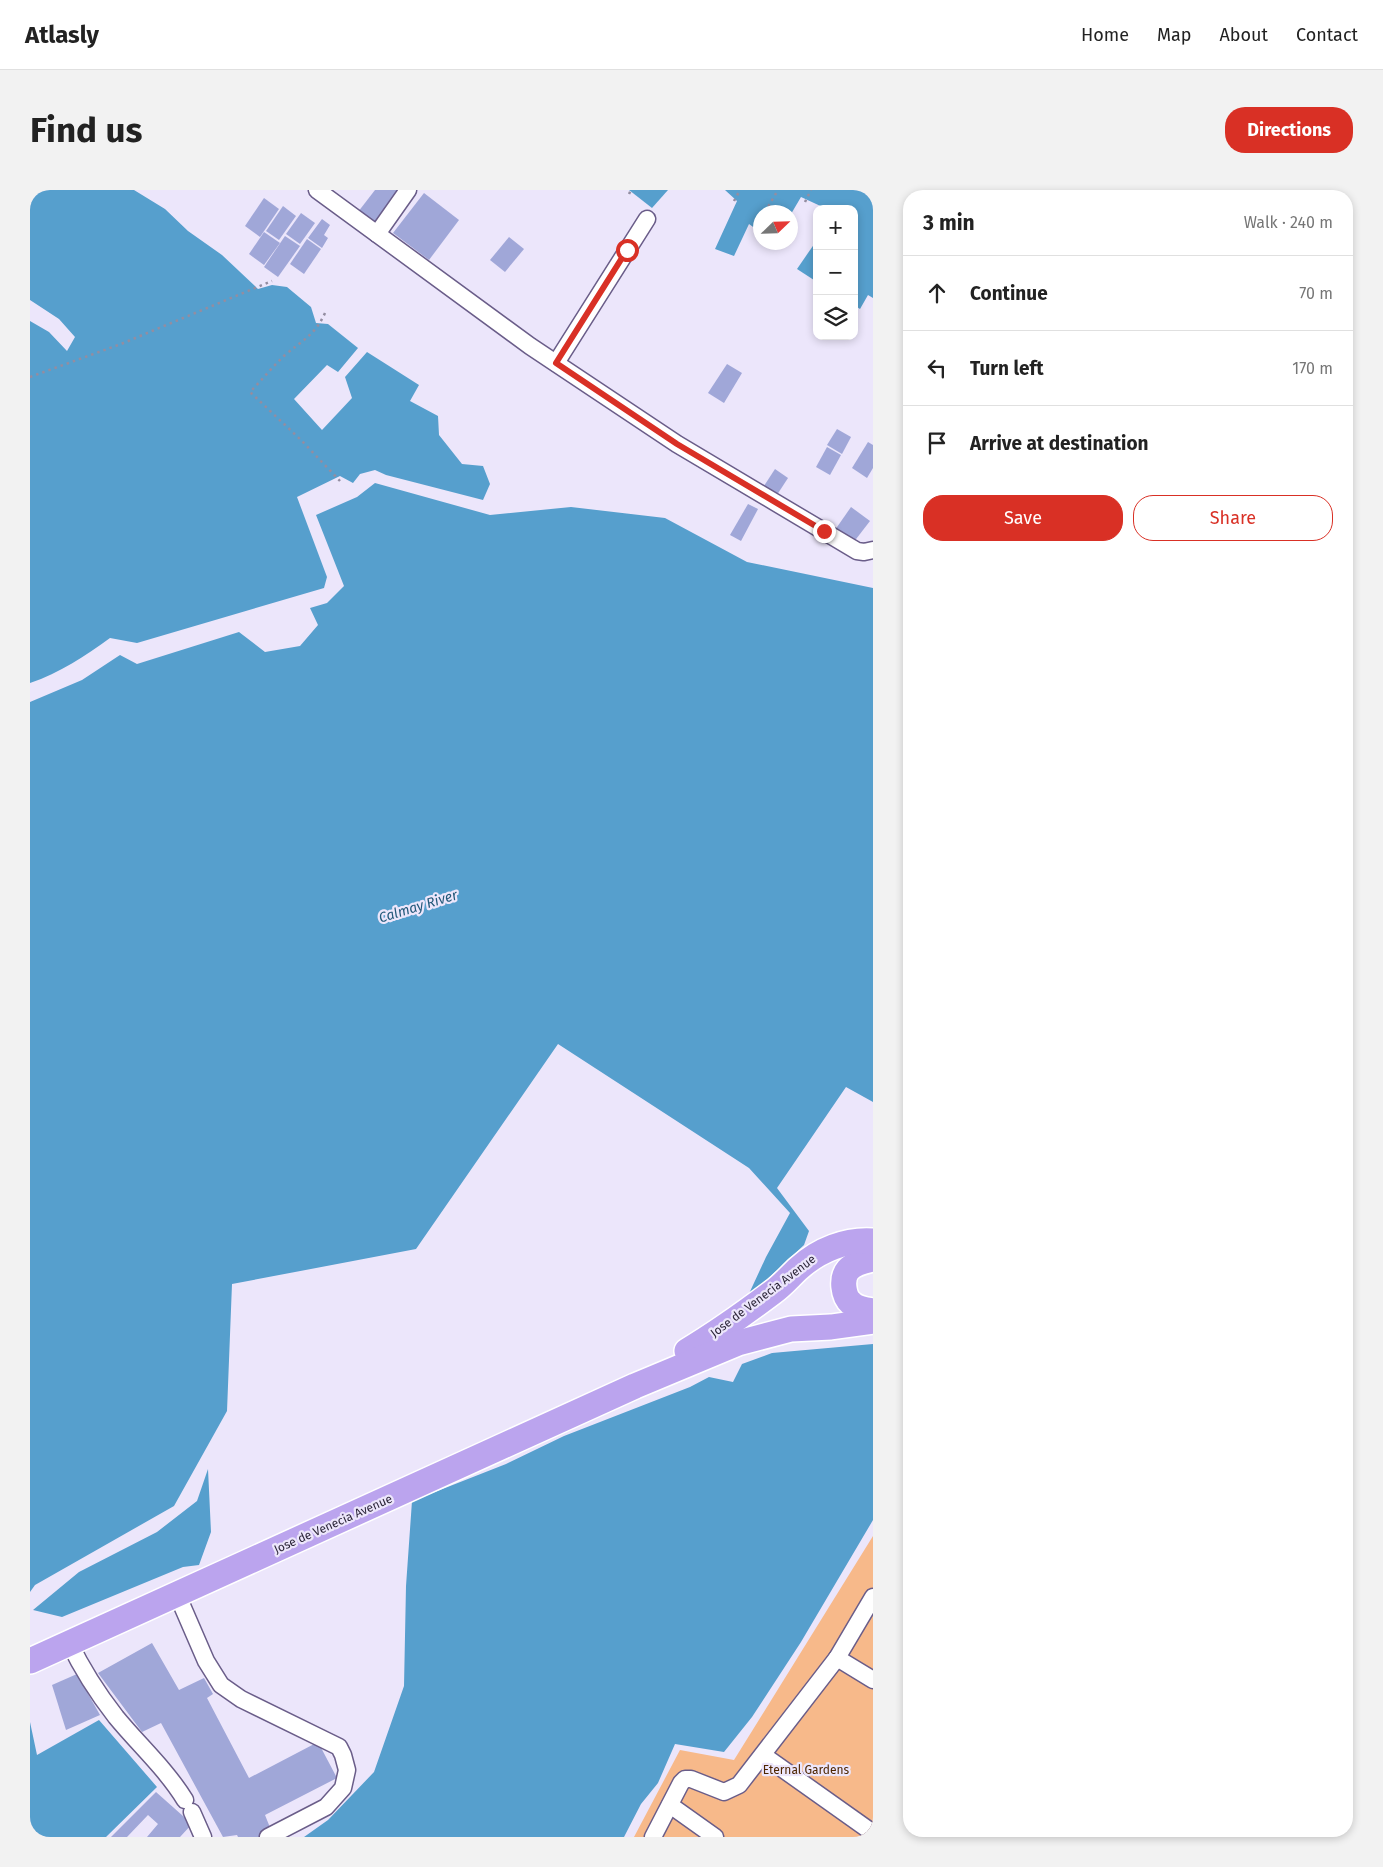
<!DOCTYPE html>
<html lang="en">
<head>
<meta charset="utf-8">
<style>
  body { margin:0; font-family:"Fira Sans",sans-serif; background:#f2f2f2; color:#222 }
  .controls { position:absolute; right:15px; top:15px; display:grid; overflow:hidden; border-radius:10px; box-shadow:0 2px 8px #0003 }
  .controls button { width:45px; height:45px; display:grid; place-items:center; padding:0; border:0; border-bottom:1px solid #e0e0e0; background:#fff; color:#222; font:25px sans-serif }
  .compass { position:absolute; left:723px; top:15px; width:45px; height:45px; border-radius:50%; background:#fff; box-shadow:0 2px 8px #0003; rotate:67deg }
  .stop { position:absolute; width:15px; height:15px; margin:-11px; border:4px solid #d93025; border-radius:50%; background:#fff }
  .stop.end { background:#d93025; border-color:#fff; box-shadow:0 1px 5px #0008 }
  .list { margin:0; padding:0; list-style:none }
  h2 { display:flex; justify-content:space-between; align-items:center; height:65px; margin:0; padding:0 20px; font-size:21px }
  h2 small { font-size:16px; font-weight:400; color:#767676 }
  .list li { display:grid; grid-template-columns:32px 1fr auto; gap:15px; align-items:center; box-sizing:border-box; height:75px; padding:0 20px; border-top:1px solid #e0e0e0 }
  .list b { display:block; font-size:19px; white-space:nowrap }
  .list em { font-size:16px; font-style:normal; color:#767676 }
  .actions { display:flex; gap:10px; padding:15px 20px }
  .actions a { flex:1; padding:11px 0; border:1px solid #d93025; border-radius:20px; text-align:center; font-size:18px; color:#d93025 }
  .actions .main { background:#d93025; color:#fff }
  .icon { flex:none; width:28px; height:28px; fill:none; stroke:currentColor; stroke-width:2; stroke-linecap:round; stroke-linejoin:round }
  .map { position:relative; flex:none; width:843px; height:1647px; overflow:hidden; border-radius:20px }
  header { display:flex; align-items:center; gap:30px; box-sizing:border-box; height:70px; padding:0 25px; background:#fff; border-bottom:1px solid #e0e0e0 }
  header strong { font-size:24px }
  nav { display:flex; gap:28px; margin-inline-start:auto; font-size:18px }
  .intro { display:flex; align-items:center; justify-content:space-between; box-sizing:border-box; height:120px; padding:0 30px }
  h1 { margin:0; font-size:35px }
  .button { padding:12px 22px; border-radius:20px; background:#d93025; color:#fff; font-size:18px; font-weight:700 }
  main { display:flex; gap:30px; padding:0 30px }
  aside { flex:1; background:#fff; border-radius:20px; box-shadow:0 2px 8px #0003 }
  .map>svg:first-child { display:block }
  .green { fill:#f7b98a }
  .water { fill:#569fcd }
  .building { fill:#a0a7d8 }
  .lines { fill:none; stroke-linecap:round; stroke-linejoin:round }
  .minor-casing { stroke:#6a5d89; stroke-width:19 }
  .highway-casing { stroke:#fff; stroke-width:28 }
  .path { stroke:#938da1; stroke-width:2.5; stroke-dasharray:2.5 4; stroke-linecap:butt }
  .minor { stroke:#fff; stroke-width:16 }
  .highway { stroke:#bba4ee; stroke-width:25 }
  .route { stroke:#d93025; stroke-width:6 }
  .labels { text-anchor:middle; stroke-width:4.5; stroke-linejoin:round; paint-order:stroke }
  .street-label { font-size:12px; fill:#2c2639; stroke:#ece6fb }
  .park-label { font-size:12px; fill:#4e2600; stroke:#ece6fb }
  .water-label { font-size:14px; font-style:italic; fill:#23597a; stroke:#ece6fb }
</style>
</head>
<body>
<header>
<strong>Atlasly</strong>
<nav><a>Home</a><a>Map</a><a>About</a><a>Contact</a></nav>
</header>
<div class="intro"><h1>Find us</h1><a class="button">Directions</a></div>
<main>
<div class="map">
<svg width="843" height="1647" viewBox="0 0 843 1647">
  <rect width="100%" height="100%" fill="#ece6fb"/>
  <path class="green" d="M843 1346V1647H604L650 1560 704 1570Z"/>
  <g class="water">
    <path d="M14 0H104L135 19 158 41 192 65 228 99 242 95 257 97 281 117 286 133 298 134 328 158 308 182 297 175 264 209 292 240 322 208 315 187 337 162 389 195 380 211 408 226 409 245 432 274 453 276 460 294 453 310 356 285 345 280 330 284 323 293 310 286 267 307 297 387 294 398 107 453 80 448C55 466 30 483 0 493V131L19 142 37 161 45 147 29 129 0 110V5Z"/>
    <path d="M599 0H638L622 18Z"/>
    <path d="M695 0H843V108L838 105 830 119 824 115V19H797L771 7 761 24 731 22 730 42 719 34 704 66 685 59 707 11Z"/>
    <path d="M787 50V92L767 79Z"/>
    <path d="M345 293 460 325 541 317 635 328 717 372 843 398V912L816 897 747 998 779 1041 774 1055 717 1108 736 1067 760 1023 719 978 528 854 386 1059 202 1094 197 1221 144 1316 5 1395 0 1402V512L52 490 90 465 107 474 209 442 235 462 270 456 288 435 280 418 297 413 314 396 286 325 327 307Z"/>
    <path d="M843 1154V1330L771 1452 722 1527 694 1562 645 1554 628 1593 611 1614 594 1647H274L298 1630 344 1582 374 1496 376 1396 382 1311 476 1274 534 1246 660 1197 679 1187 703 1192 712 1174 742 1163Z"/>
    <path d="M178 1279 181 1342 169 1375 153 1377 32 1427 3 1420 49 1382 127 1342 167 1311Z"/>
    <path d="M69 1530 127 1597 76 1647H0V1532L7 1565Z"/>
  </g>
  <g class="building">
    <path d="M345 0H372L346 35 328 22Z"/>
    <path d="M394 3 429 30 399 70 363 43Z"/>
    <path d="M234 8 249 19 230 47 215 36Z"/>
    <path d="M253 16 266 26 249 50 236 41Z"/>
    <path d="M271 23 285 33 270 54 256 44Z"/>
    <path d="M292 29 300 35 294 45 298 48 292 58 278 48Z"/>
    <path d="M234 42 250 53 234 75 219 64Z"/>
    <path d="M255 46 270 56 248 87 234 77Z"/>
    <path d="M479 47 494 59 475 82 460 70Z"/>
    <path d="M277 49 291 59 274 84 260 74Z"/>
    <path d="M697 174 712 183 694 213 678 203Z"/>
    <path d="M807 239 821 247 812 264 797 255Z"/>
    <path d="M838 252 843 255V278L837 288 822 278Z"/>
    <path d="M797 257 811 265 800 285 786 277Z"/>
    <path d="M745 279 758 288 743 311 730 302Z"/>
    <path d="M718 314 728 319 711 351 700 345Z"/>
    <path d="M821 317 840 331 823 353 805 340Z"/>
    <path d="M122 1453 149 1500 174 1488 183 1504 177 1508 219 1588 288 1552 307 1588 235 1625 241 1640 229 1647H208L207 1645 193 1647 131 1533 112 1542 68 1483Z"/>
    <path d="M47 1484 70 1525 36 1540 22 1495Z"/>
    <path d="M126 1602 162 1634 150 1647H117L128 1634 118 1625 97 1647H81Z"/>
  </g>
  <g class="lines">
    <defs>
      <g id="minor">
        <path d="M287 0 500 156 647 254 827 361 834 362 843 360"/>
        <path d="M347 44 378 0"/>
        <path d="M526 173 617 29"/>
        <path d="M147 1404 176 1471 191 1495 211 1509 309 1557 313 1565 317 1580 313 1598 296 1617 238 1647"/>
        <path d="M39 1452C52 1479 68 1504 86 1527 109 1555 136 1579 155 1610"/>
        <path d="M807 1468 843 1490"/>
        <path d="M733 1565 843 1643"/>
        <path d="M640 1615 685 1647"/>
        <path d="M162 1622 173 1647"/>
        <path d="M623 1647 651 1593 655 1589H661L694 1602 709 1595 807 1468 843 1407"/>
      </g>
      <g id="highway">
        <path d="M843 1069C835 1071 824 1073 818 1080 811 1088 813 1106 821 1113 826 1118 836 1120 843 1121"/>
        <path d="M657 1161C687 1143 715 1123 743 1102 753 1095 760 1086 769 1078 789 1060 816 1049 843 1051"/>
        <path d="M0 1471 605 1196 708 1153 761 1139 801 1137 843 1131"/>
      </g>
    </defs>
    <use href="#minor" class="minor-casing"/>
    <use href="#highway" class="highway-casing"/>
    <g class="path">
      <path d="M599 4 601 0"/>
      <path d="M704 11 710 0"/>
      <path d="M775 12 781 0"/>
      <path d="M735 22 748 0"/>
      <path d="M725 40 731 30"/>
      <path d="M295 123C285 145 273 150 255 165 243 176 232 190 220 202L271 250 310 291"/>
      <path d="M0 187 91 154 242 91"/>
    </g>
    <use href="#minor" class="minor"/>
    <use href="#highway" class="highway"/>
  </g>
  <g class="lines">
    <path class="route" d="M597 60 526 173 647 254 794 341"/>
  </g>
  <g class="labels">
    <g class="street-label">
      <text transform="translate(733 1106) rotate(-37)" y="4">Jose de Venecia Avenue</text>
      <text transform="translate(303 1334) rotate(-24)" y="4">Jose de Venecia Avenue</text>
    </g>
    <g class="park-label">
      <text x="776" y="1584">Eternal Gardens</text>
    </g>
    <g class="water-label">
      <text transform="translate(388 716) rotate(-17)" y="5">Calmay River</text>
    </g>
  </g>
</svg>
<div class="controls">
<button>+</button>
<button>−</button>
<button><svg class="icon" aria-label="layers" viewBox="0 0 24 24"><path d="M12 4l9 5-9 5-9-5zM3 14l9 5 9-5"/></svg></button>
</div>
<svg class="compass" viewBox="-18 -18 36 36"><path d="M0-13l5 13h-10z" fill="#e53935"/><path d="M0 13l5-13h-10z" fill="#767676"/></svg>
<div class="stop" style="left:597px;top:60px"></div>
<div class="stop end" style="left:794px;top:341px"></div>
</div>
<aside>
<h2>3 min<small>Walk · 240 m</small></h2>
<ul class="list">
<li><svg class="icon" aria-label="ahead" viewBox="0 0 24 24"><path d="M12 20V5M6 11l6-6 6 6"/></svg><div><b>Continue</b></div><em>70 m</em></li>
<li><svg class="icon" aria-label="left" viewBox="0 0 24 24"><path d="M17 20v-9H6M10 6l-5 5 5 5"/></svg><div><b>Turn left</b></div><em>170 m</em></li>
<li><svg class="icon" aria-label="arrive" viewBox="0 0 24 24"><path d="M6 21V4h12l-3 4 3 4H6"/></svg><div><b>Arrive at destination</b></div></li>
</ul>
<div class="actions"><a class="main">Save</a><a>Share</a></div>
</aside>
</main>
</body>
</html>
